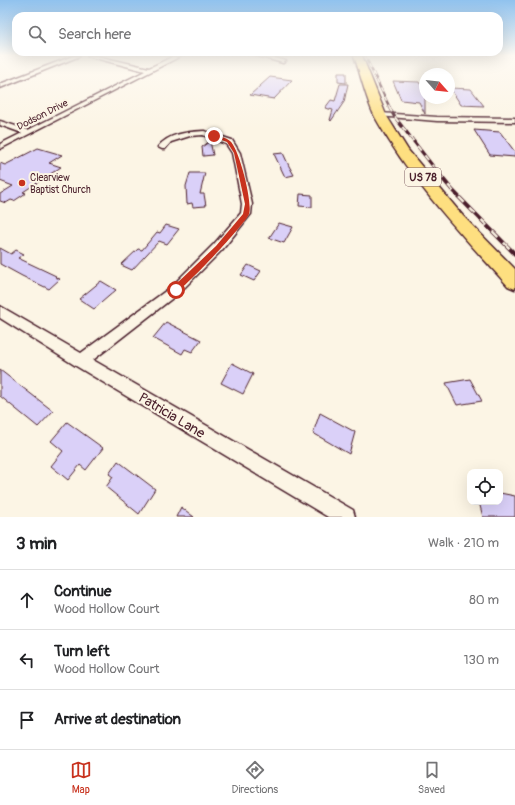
<!DOCTYPE html>
<html lang="en">
<head>
<meta charset="utf-8">
<style>
  body { margin:0; font-family:Pangolin,sans-serif; background:#f2f2f2; color:#202124 }
  .controls { position:absolute; right:12px; bottom:12px; display:grid; overflow:hidden; border-radius:8px; box-shadow:0 4px 16px #0002 }
  .controls button { width:36px; height:36px; display:grid; place-items:center; padding:0; border:0; border-bottom:1px solid #e0e0e0; background:#fff; color:#202124; font:20px sans-serif }
  .compass { position:absolute; left:419px; top:68px; width:36px; height:36px; border-radius:50%; background:#fff; box-shadow:0 4px 16px #0002; rotate:117deg }
  .stop { position:absolute; width:12px; height:12px; margin:-9px; border:3px solid #c8321e; border-radius:50%; background:#fff }
  .stop.end { background:#c8321e; border-color:#fff; box-shadow:0 1px 4px #0008 }
  .list { margin:0; padding:0; list-style:none }
  h2 { display:flex; justify-content:space-between; align-items:center; height:52px; margin:0; padding:0 16px; font-size:17px }
  h2 small { font-size:13px; font-weight:400; color:#757577 }
  .list li { display:grid; grid-template-columns:26px 1fr auto; gap:12px; align-items:center; box-sizing:border-box; height:60px; padding:0 16px; border-top:1px solid #e0e0e0 }
  .list b { display:block; font-size:15px; white-space:nowrap }
  .list p { margin:0; font-size:13px; white-space:nowrap; color:#757577 }
  .list em { font-size:13px; font-style:normal; color:#757577 }
  .icon { flex:none; width:22px; height:22px; fill:none; stroke:currentColor; stroke-width:2; stroke-linecap:round; stroke-linejoin:round }
  .map { position:relative; flex:none; width:515px; height:517px; overflow:hidden }
  .search { position:absolute; background:#fff; box-shadow:0 4px 16px #0002; left:12px; right:12px; top:12px; height:44px; display:flex; align-items:center; gap:10px; box-sizing:border-box; padding:0 14px; border-radius:12px; color:#757577; font-size:15px }
  .sheet { height:232px; background:#fff }
  nav { display:flex; justify-content:space-around; align-items:center; box-sizing:border-box; height:56px; border-top:1px solid #e0e0e0; background:#fff; font-size:11px; color:#757577 }
  nav a { display:grid; justify-items:center; gap:2px }
  nav .on { color:#c8321e }
  .map>svg:first-child { display:block }
  .building { fill:#dad0f8; stroke:#4a1f2b }
  .lines { fill:none; stroke-linecap:round; stroke-linejoin:round }
  .street-casing { stroke:#4a1f2b; stroke-width:3 }
  .primary-casing { stroke:#4a1f2b; stroke-width:3 }
  .street { fill:#fcf5e5; fill-rule:evenodd }
  .primary { fill:#fedf80; fill-rule:evenodd }
  .rail-far2-casing { stroke:#4a1f2b; stroke-width:2.5 }
  .rail-far1-casing { stroke:#4a1f2b; stroke-width:3 }
  .rail-casing { stroke:#4a1f2b; stroke-width:4 }
  .rail-far2 { stroke:#fcf5e5; stroke-width:1.5; stroke-dasharray:4.5; stroke-linecap:butt }
  .rail-far1 { stroke:#fcf5e5; stroke-width:2; stroke-dasharray:6; stroke-linecap:butt }
  .rail { stroke:#fcf5e5; stroke-width:2.5; stroke-dasharray:8; stroke-linecap:butt }
  .route { fill:#c8321e }
  .poi-dot { fill:#c8321e; stroke:#fcf5e5; stroke-width:1.5 }
  .labels { text-anchor:middle; stroke-width:4; stroke-linejoin:round; paint-order:stroke }
  .far-street-label { font-size:10px; fill:#4a1f2b; stroke:#fcf5e5 }
  .far-poi-label { font-size:10px; fill:#4a1f2b; stroke:#fcf5e5; text-anchor:start }
  .shield { fill:#fcf5e5; stroke:#7f5f63; stroke-width:1 }
  .shield-label { font-size:11px; font-weight:bold; fill:#4a1f2b }
  .near-street-label { font-size:14px; fill:#4a1f2b; stroke:#fcf5e5 }
</style>
</head>
<body>
<div class="map">
<svg width="515" height="517" viewBox="0 0 515 517">
  <rect width="100%" height="100%" fill="#fcf5e5"/>
  <filter id="ink" filterUnits="userSpaceOnUse"><feTurbulence type="fractalNoise" baseFrequency=".025" numOctaves="2"/><feDisplacementMap in="SourceGraphic" scale="8" xChannelSelector="R" yChannelSelector="G"/><feConvolveMatrix kernelMatrix="1 2 1 2 8 2 1 2 1" color-interpolation-filters="sRGB"/></filter>
  <g filter="url(#ink)">
    <g class="building">
      <path d="M338 73H346V83L338 82Z"/>
      <path d="M270 77 292 80 274 99 250 95Z"/>
      <path d="M393 81 419 82 420 84H425V114L419 102 401 100Z"/>
      <path d="M340 84H348L344 102 331 121 330 120 333 110 325 108 331 100 335 101Z"/>
      <path d="M450 88 471 89 484 106 461 105Z"/>
      <path d="M474 130 500 132 515 152V157L490 155Z"/>
      <path d="M210 141 213 155 203 156 202 147Z"/>
      <path d="M38 148 62 155 49 163 61 167 23 192 26 193 14 201 11 200 6 203 0 201V194L13 186 0 181V163L5 165Z"/>
      <path d="M283 153 289 166 294 175 285 177 274 154Z"/>
      <path d="M190 173H205L200 194H204L206 206 193 207 192 203 187 204 186 186Z"/>
      <path d="M300 194 312 195V207L299 206Z"/>
      <path d="M279 223 293 227 284 243 269 238Z"/>
      <path d="M166 225 179 229 167 244 159 241 132 270 121 265 138 249 142 250 157 232 160 233Z"/>
      <path d="M0 248 11 254 16 250 24 254 18 258 56 276 55 277 60 279 49 289 22 276 0 264Z"/>
      <path d="M248 265 261 271 254 281 241 275Z"/>
      <path d="M101 281 116 290 94 309 79 299Z"/>
      <path d="M166 322 201 340 192 352 185 349 182 354 153 338Z"/>
      <path d="M232 363 253 374 243 394 221 383Z"/>
      <path d="M0 370 53 411 38 427 0 396Z"/>
      <path d="M470 379 482 401 457 405 446 383Z"/>
      <path d="M320 413 355 432 349 454 313 433Z"/>
      <path d="M67 422 103 448 86 470 80 465 68 480 51 466 63 451 51 441Z"/>
      <path d="M118 461 155 489 139 514 106 487 113 477 109 474Z"/>
      <path d="M500 493 515 496V517H483L479 502H500Z"/>
      <path d="M181 507 194 517H176Z"/>
    </g>
    <g class="lines">
      <defs>
        <g id="street">
          <path d="M73 56H80L0 88V84Z"/>
          <path d="M87 56H97L149 68 174 56H181L0 149V144L22 133 0 125V121L28 130 145 71Z"/>
          <path d="M257 56H268L286 61 283 63Z"/>
          <path d="M380 113 437 117 515 118V122L437 121 378 116V114Z"/>
          <path d="M204 131 232 140 240 153 252 204 251 214 222 250 179 293 93 360 353 510 355 517H328L76 366 0 318V306L81 353 171 287 214 244 241 213 242 204 232 153 226 144 203 135 190 136 171 142 165 149H162L158 147C169 133 188 132 204 131Z"/>
        </g>
        <path id="primary" d="M354 56H362L386 115 408 150 463 216 515 269V289L508 286C460 233 410 180 375 117 366 99 361 75 354 56Z"/>
      </defs>
      <use href="#street" class="street-casing"/>
      <use href="#primary" class="primary-casing"/>
      <use href="#street" class="street"/>
      <use href="#primary" class="primary"/>
      <defs>
        <path id="rail-far2" d="M365 56 390 108"/>
        <path id="rail-far1" d="M389 107 394 116 439 174"/>
        <path id="rail" d="M438 173 453 191 515 254"/>
      </defs>
      <use href="#rail-far2" class="rail-far2-casing"/>
      <use href="#rail-far1" class="rail-far1-casing"/>
      <use href="#rail" class="rail-casing"/>
      <use href="#rail-far2" class="rail-far2"/>
      <use href="#rail-far1" class="rail-far1"/>
      <use href="#rail" class="rail"/>
    </g>
  </g>
  <linearGradient id="sky" x2="0" y2="1"><stop stop-color="#90c2ee"/><stop offset="0.43" stop-color="#fefaf3"/><stop offset="1" stop-color="#fefaf3" stop-opacity="0"/></linearGradient>
  <rect width="515" height="129" fill="url(#sky)"/>
  <path class="route" d="M213 135C217 135 227 138 230 141 239 148 253 203 249 214 246 223 184 289 176 292L172 290 173 287 216 246 243 214 245 204 234 153 227 142 213 137Z"/>
  <circle class="poi-dot" cx="22" cy="183" r="4"/>
  <g class="labels">
    <g class="far-street-label">
      <text transform="translate(42 114) rotate(-27)" y="4">Dodson Drive</text>
    </g>
    <g class="far-poi-label">
      <text x="30" y="181">Clearview<tspan x="30" dy="12">Baptist Church</tspan></text>
    </g>
    <rect class="shield" x="405" y="168" width="36" height="18" rx="3"/>
    <g class="shield-label">
      <text x="423" y="181">US 78</text>
    </g>
    <g class="near-street-label">
      <text transform="translate(172 415) rotate(31)" y="5">Patricia Lane</text>
    </g>
  </g>
</svg>
<div class="controls">
<button><svg class="icon" aria-label="locate" viewBox="0 0 24 24"><circle cx="12" cy="12" r="6"/><path d="M12 2v4M12 18v4M2 12h4M18 12h4"/></svg></button>
</div>
<svg class="compass" viewBox="-18 -18 36 36"><path d="M0-13l5 13h-10z" fill="#e53935"/><path d="M0 13l5-13h-10z" fill="#757577"/></svg>
<div class="stop" style="left:176px;top:290px"></div>
<div class="stop end" style="left:214px;top:136px"></div>
<div class="search"><svg class="icon" aria-label="search" viewBox="0 0 24 24"><circle cx="10" cy="10" r="6"/><path d="M15 15l6 6"/></svg>Search here</div>
</div>
<section class="sheet">
<h2>3 min<small>Walk · 210 m</small></h2>
<ul class="list">
<li><svg class="icon" aria-label="ahead" viewBox="0 0 24 24"><path d="M12 20V5M6 11l6-6 6 6"/></svg><div><b>Continue</b><p>Wood Hollow Court</p></div><em>80 m</em></li>
<li><svg class="icon" aria-label="left" viewBox="0 0 24 24"><path d="M17 20v-9H6M10 6l-5 5 5 5"/></svg><div><b>Turn left</b><p>Wood Hollow Court</p></div><em>130 m</em></li>
<li><svg class="icon" aria-label="arrive" viewBox="0 0 24 24"><path d="M6 21V4h12l-3 4 3 4H6"/></svg><div><b>Arrive at destination</b></div></li>
</ul>
</section>
<nav>
<a class="on"><svg class="icon" aria-label="map" viewBox="0 0 24 24"><path d="M3 6l6-2 6 2 6-2v14l-6 2-6-2-6 2zM9 4v14M15 6v14"/></svg>Map</a>
<a><svg class="icon" aria-label="directions" viewBox="0 0 24 24"><path d="M12 3l9 9-9 9-9-9zM9 14v-3h6M13 9l2 2-2 2"/></svg>Directions</a>
<a><svg class="icon" aria-label="saved" viewBox="0 0 24 24"><path d="M7 4h10v16l-5-4-5 4z"/></svg>Saved</a>
</nav>
</body>
</html>
